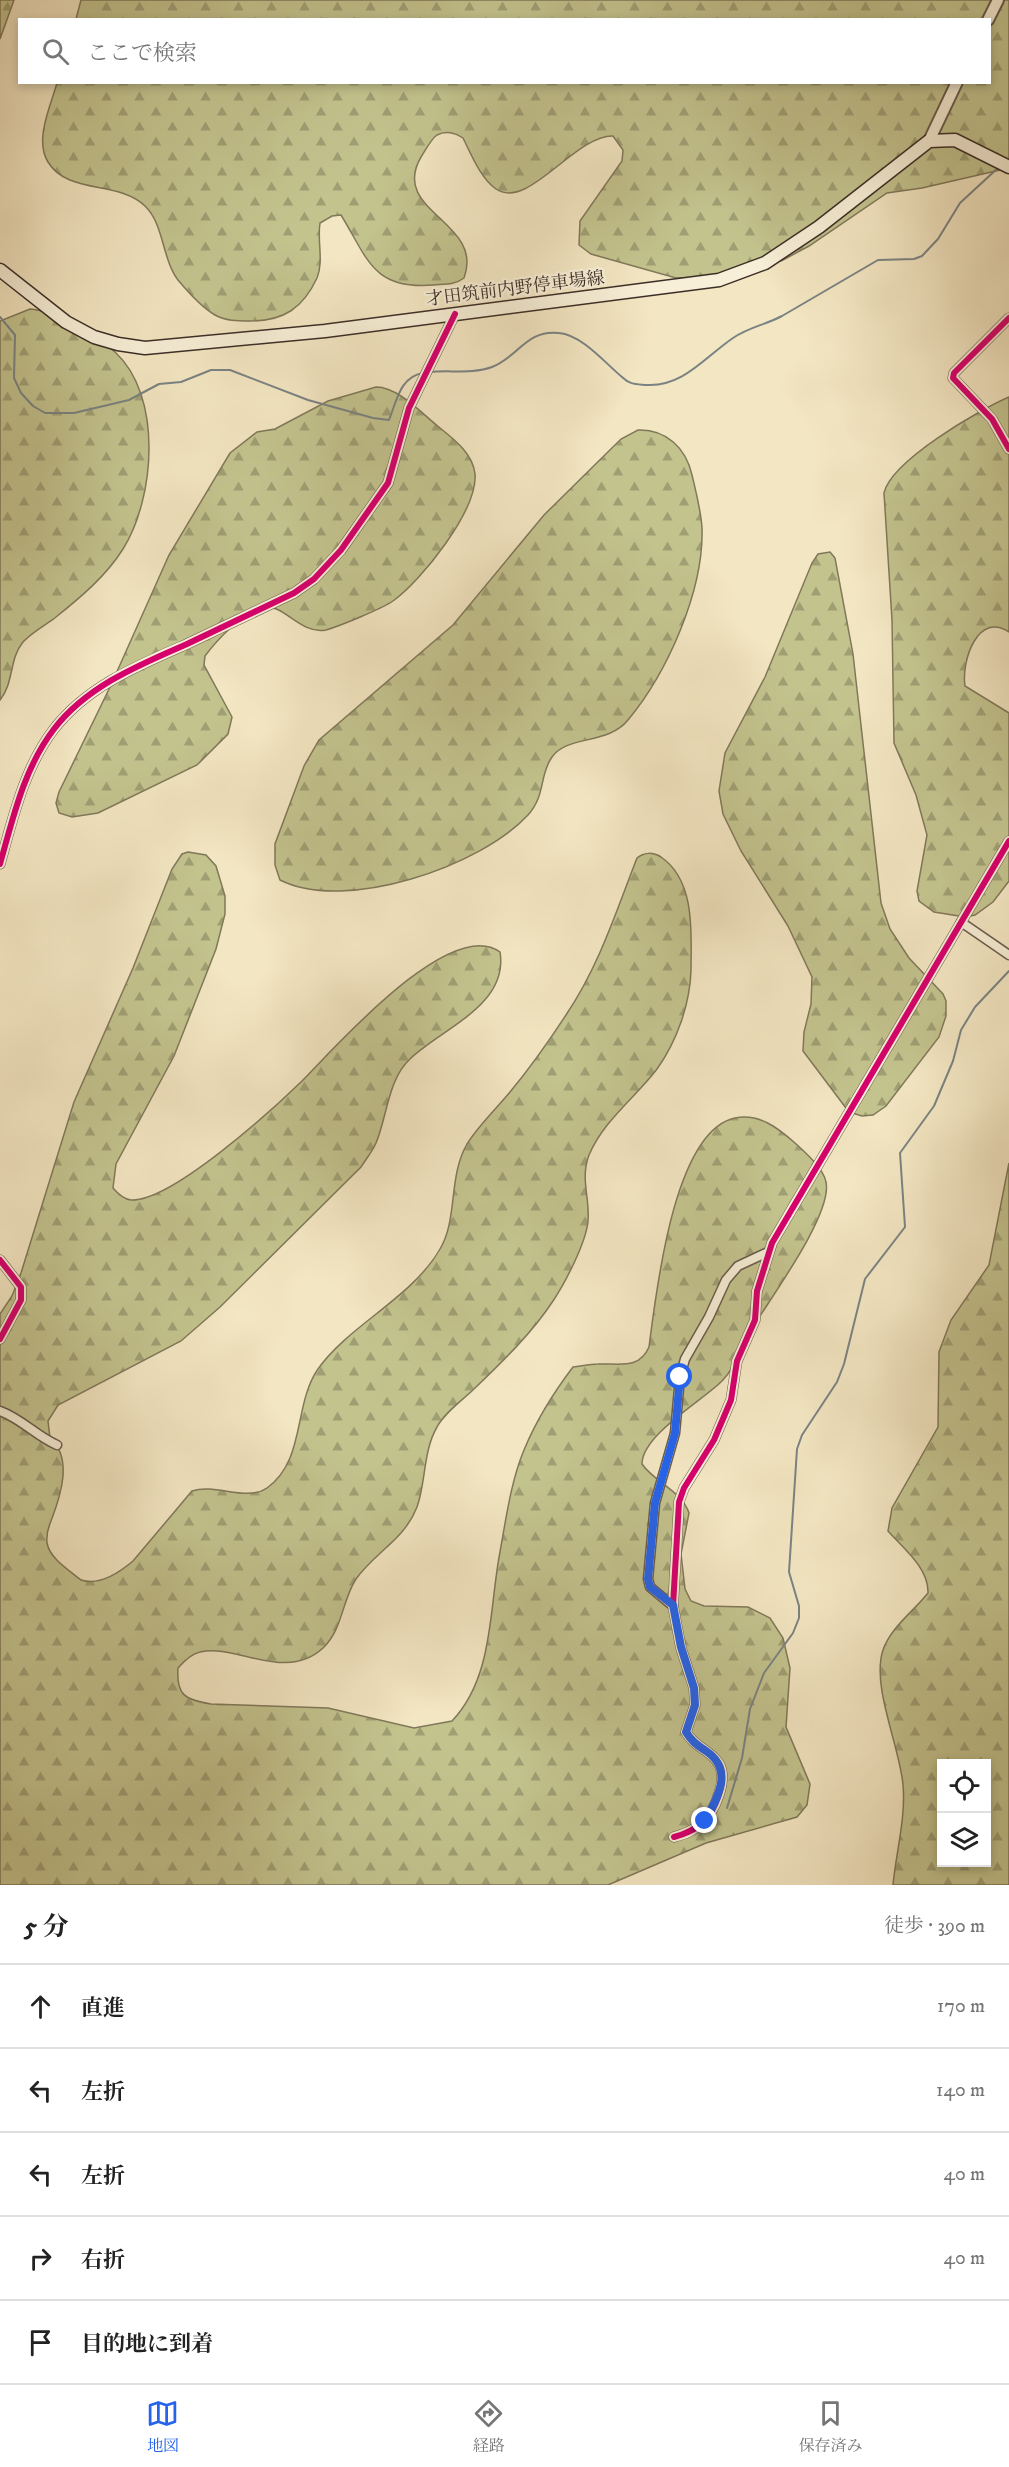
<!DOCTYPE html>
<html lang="ja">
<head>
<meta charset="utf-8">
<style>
  body { margin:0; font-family:"IM FELL DW Pica","Noto Serif JP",serif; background:#f6f6f6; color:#222 }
  .controls { position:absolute; right:18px; bottom:18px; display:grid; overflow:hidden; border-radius:0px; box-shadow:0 3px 9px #0003 }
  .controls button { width:54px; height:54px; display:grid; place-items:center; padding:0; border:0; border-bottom:2px solid #e0e0e0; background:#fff; color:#222; font:30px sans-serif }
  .stop { position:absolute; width:18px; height:18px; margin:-14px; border:4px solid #2563eb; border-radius:50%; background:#fff }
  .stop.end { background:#2563eb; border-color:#fff; box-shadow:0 2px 6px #0008 }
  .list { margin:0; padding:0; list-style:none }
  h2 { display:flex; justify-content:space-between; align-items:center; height:78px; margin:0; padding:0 24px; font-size:26px }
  h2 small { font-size:20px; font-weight:400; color:#767676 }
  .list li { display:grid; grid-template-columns:39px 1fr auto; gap:18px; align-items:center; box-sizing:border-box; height:84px; padding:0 24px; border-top:2px solid #e0e0e0 }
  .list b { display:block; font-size:22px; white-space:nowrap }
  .list em { font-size:20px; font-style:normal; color:#767676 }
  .icon { flex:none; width:33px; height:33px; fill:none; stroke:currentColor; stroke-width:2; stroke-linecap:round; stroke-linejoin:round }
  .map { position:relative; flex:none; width:1009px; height:1885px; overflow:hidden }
  .search { position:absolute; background:#fff; box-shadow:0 3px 9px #0003; left:18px; right:18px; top:18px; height:66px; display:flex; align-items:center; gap:15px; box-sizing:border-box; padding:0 21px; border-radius:0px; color:#767676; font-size:22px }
  .sheet { height:498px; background:#fff }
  nav { display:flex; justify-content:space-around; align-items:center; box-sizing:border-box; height:84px; border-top:2px solid #e0e0e0; background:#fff; font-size:16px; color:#767676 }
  nav a { display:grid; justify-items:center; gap:3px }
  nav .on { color:#2563eb }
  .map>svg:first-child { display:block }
  .forest { fill:url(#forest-firs); stroke:#80785a; stroke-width:1.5; fill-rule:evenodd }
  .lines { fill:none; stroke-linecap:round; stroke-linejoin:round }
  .stream { stroke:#7a8383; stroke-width:2 }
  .minor-casing { stroke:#6a5c4e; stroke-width:11 }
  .tertiary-casing { stroke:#6a5c4e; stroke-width:14 }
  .secondary-casing { stroke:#3c2e27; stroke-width:15 }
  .minor { stroke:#f7efd7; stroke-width:8 }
  .tertiary { stroke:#f7efd7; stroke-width:10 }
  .secondary { stroke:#f7efd7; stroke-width:12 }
  .cycleway-casing { stroke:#f7efd7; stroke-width:10 }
  .cycleway { stroke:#d6006c; stroke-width:6 }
  .route { stroke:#2563eb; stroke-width:8 }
  .labels { text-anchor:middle; stroke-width:4.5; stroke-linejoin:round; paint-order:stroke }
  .street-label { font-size:18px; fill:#3c2e27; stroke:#f7efd7 }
</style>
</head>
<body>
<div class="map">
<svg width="1009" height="1885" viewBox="0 0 1009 1885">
  <defs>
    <pattern id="forest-firs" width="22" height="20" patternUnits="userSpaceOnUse" patternTransform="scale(1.5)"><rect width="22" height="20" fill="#c3c38e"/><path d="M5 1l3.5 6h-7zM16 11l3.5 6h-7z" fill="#a09f74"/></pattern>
  </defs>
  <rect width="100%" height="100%" fill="#f3e6c2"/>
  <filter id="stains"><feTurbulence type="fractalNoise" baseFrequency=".00333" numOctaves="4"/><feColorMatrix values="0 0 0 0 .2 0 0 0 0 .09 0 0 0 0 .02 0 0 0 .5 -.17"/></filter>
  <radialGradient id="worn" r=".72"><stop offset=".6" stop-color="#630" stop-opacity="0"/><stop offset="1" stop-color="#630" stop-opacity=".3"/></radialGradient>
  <g class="forest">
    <path d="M0 0H14L0 39Z"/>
    <path d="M81 0H1009V168L922 188 887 193 809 246 783 260 759 269 710 277 676 278 591 254 579 245 580 221 622 161 623 150 613 136C575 135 528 211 496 189 481 179 471 154 463 138 456 133 446 130 437 135 431 139 425 151 421 157 389 212 485 221 464 278 455 285 444 284 433 285 373 290 368 259 341 215L332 216 320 223C317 241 324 261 317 278 303 308 284 321 250 321 238 321 225 321 215 315 201 307 188 292 178 280 162 259 164 224 145 206 118 180 68 195 48 162 34 140 51 105 57 83L990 82V20L76 19Z"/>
    <path d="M30 309C47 310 62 321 76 329 89 336 104 342 115 352 163 396 155 498 123 549 106 576 81 597 56 617 46 625 32 632 23 642 9 659 14 683 0 700V321Z"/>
    <path d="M376 387C399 387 423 415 440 428 455 440 473 454 475 474 478 510 421 581 393 601 381 609 340 626 326 630 301 635 284 604 264 607 245 610 216 641 205 656L204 665 232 717 228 734 197 765 98 813 72 817 59 813 56 803 59 792 111 685 169 555 230 453 257 432 275 429 328 401Z"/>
    <path d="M1009 397V632C978 611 961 661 965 686L1009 713V881L993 902 975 915 965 917 934 912 919 901 917 891 927 835 916 795 894 743 892 620 884 493C891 461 979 410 1009 397Z"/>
    <path d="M638 430C666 429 686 448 692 475 696 492 701 511 702 528 704 591 667 673 628 720 608 745 567 735 552 757 539 775 546 795 528 815 481 866 346 913 280 880L275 865V844L304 766 319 740 453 625 544 515 621 439Z"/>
    <path d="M830 552 835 558 853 654 881 903 890 929 909 958 943 994 946 1001V1016L939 1037 886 1106 873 1115 862 1116 849 1112 803 1051 804 1032 811 1004 812 977 788 926 741 851 723 814 719 791 725 753 765 677 812 563 818 554Z"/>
    <path d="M188 852 206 855 216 866 225 896V914L216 949 174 1056 116 1164 113 1188C118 1194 123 1199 131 1200 171 1202 271 1111 301 1082 332 1051 450 915 500 952 509 1005 441 1029 410 1059 388 1079 387 1117 376 1143 372 1152 366 1159 361 1167L220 1307 181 1341 58 1405 48 1421 50 1438C73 1458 61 1495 51 1521 48 1528 46 1534 47 1543 50 1559 69 1570 81 1580 99 1586 120 1572 133 1561L192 1491C215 1483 247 1502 267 1488 306 1460 293 1405 318 1369 349 1325 412 1298 440 1249 458 1219 448 1177 467 1144 478 1126 496 1109 510 1092 530 1068 549 1041 566 1015 599 966 616 912 637 858 644 852 653 852 661 857 696 881 691 934 691 970 690 1004 677 1041 657 1069 635 1098 604 1120 589 1155 580 1179 590 1197 588 1221 586 1243 565 1283 553 1301 532 1333 503 1361 475 1388 463 1400 445 1412 437 1427 423 1451 426 1482 417 1507 405 1539 374 1553 356 1579 342 1600 343 1629 323 1648 285 1683 236 1643 200 1652 191 1654 184 1661 178 1668 176 1695 185 1700 211 1704L328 1708 414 1728 452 1721C494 1677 489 1608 500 1552 506 1519 511 1481 524 1450 536 1421 554 1392 573 1367 582 1366 589 1364 598 1364 619 1363 639 1370 649 1347 656 1295 673 1131 735 1118 759 1113 778 1128 795 1143 805 1152 824 1169 826 1182 833 1214 769 1300 751 1330 741 1346 736 1367 722 1381 702 1401 642 1435 642 1464 654 1482 682 1491 689 1513L681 1554 685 1589 691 1601 704 1606 748 1607 770 1618 783 1638 790 1668 786 1727 810 1784 807 1805 797 1817 706 1843 608 1885H0V1314L12 1296 21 1273 74 1102 133 968 172 869 182 854Z"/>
    <path d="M1009 1163V1885H893C896 1852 906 1818 903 1785 900 1747 871 1686 883 1650 891 1627 913 1612 928 1593 929 1568 903 1548 888 1531L892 1508 938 1427 939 1352 951 1320 989 1265ZM942 1764H986V1862H942Z"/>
  </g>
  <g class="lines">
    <g class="stream">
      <path d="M0 317 15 335 14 378 21 393 33 406 45 413H74L129 400 159 384 181 382 211 370H230L308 400 373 418 389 420C397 400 400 377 423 373"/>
      <path d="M429 372C449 370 473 374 492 367 518 357 527 329 559 333 582 335 605 363 622 377 630 385 636 384 647 385 683 387 705 357 733 338 749 327 765 325 782 316L878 260 914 259 922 256 938 239 960 203 999 167"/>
      <path d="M727 1808 742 1758 750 1709 764 1673 793 1633 799 1618V1606L789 1572 797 1449 802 1435 837 1382 844 1364 865 1279 905 1227 900 1153 934 1106 953 1061 961 1030 975 1007 1009 971"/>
    </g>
    <defs>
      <g id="minor">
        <path d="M1009 318 954 373 953 378 992 419 1009 449"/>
        <path d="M0 864C13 818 24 768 54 729 87 686 139 665 187 644 223 627 258 610 294 593L314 579 341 550 388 483 409 408 455 314"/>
        <path d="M961 922 1009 955"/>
        <path d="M0 1260 21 1287V1300L0 1339"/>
        <path d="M0 1411C22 1419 36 1436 57 1445"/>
        <path d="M673 1606 650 1587 648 1579 655 1503 675 1433 680 1377 685 1359 709 1317 726 1280 738 1266 768 1252"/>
        <path d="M674 1837C685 1834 693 1831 702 1823 715 1811 728 1780 719 1764 711 1750 694 1747 686 1732L695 1705 694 1688 681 1648 673 1606 679 1502 684 1488 714 1440 731 1400 737 1361 755 1320 757 1291 772 1243 1009 841"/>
      </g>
      <g id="tertiary">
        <path d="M988 20 998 0"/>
        <path d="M929 141 957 82"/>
      </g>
      <path id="secondary" d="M0 270 66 322 94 337 118 344 145 348 325 331 719 280 765 263 819 227 929 141 955 140 1009 167"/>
    </defs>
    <use href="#minor" class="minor-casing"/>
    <use href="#tertiary" class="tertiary-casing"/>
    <use href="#secondary" class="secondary-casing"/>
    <use href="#minor" class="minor"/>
    <use href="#tertiary" class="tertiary"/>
    <use href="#secondary" class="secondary"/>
    <defs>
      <g id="cycleway">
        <path d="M1009 318 954 373 953 378 992 419 1009 449"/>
        <path d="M0 864C13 818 24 768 54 729 87 686 139 665 187 644 223 627 258 610 294 593L314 579 341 550 388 483 409 408 455 314"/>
        <path d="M0 1260 21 1287V1300L0 1339"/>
        <path d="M674 1837C685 1834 693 1831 702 1823 715 1811 728 1780 719 1764 711 1750 694 1747 686 1732L695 1705 694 1688 681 1648 673 1606 679 1502 684 1488 714 1440 731 1400 737 1361 755 1320 757 1291 772 1243 1009 841"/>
      </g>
    </defs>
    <use href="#cycleway" class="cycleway-casing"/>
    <use href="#cycleway" class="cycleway"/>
  </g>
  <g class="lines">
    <path class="route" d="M680 1377 675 1433 655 1503 648 1579 650 1587 673 1605 681 1647 694 1688 695 1705 686 1732C692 1742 697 1745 706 1751 734 1770 718 1797 705 1821"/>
  </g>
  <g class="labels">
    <g class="street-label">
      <text transform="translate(515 288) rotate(-7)" y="6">才田筑前内野停車場線</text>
    </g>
  </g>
  <rect width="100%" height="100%" filter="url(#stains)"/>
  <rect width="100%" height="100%" fill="url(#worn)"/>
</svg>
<div class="controls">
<button><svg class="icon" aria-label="locate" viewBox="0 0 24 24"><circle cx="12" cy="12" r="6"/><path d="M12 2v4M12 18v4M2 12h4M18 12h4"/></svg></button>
<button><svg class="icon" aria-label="layers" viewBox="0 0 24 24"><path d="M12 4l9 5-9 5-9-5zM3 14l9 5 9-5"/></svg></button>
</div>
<div class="stop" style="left:680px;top:1377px"></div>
<div class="stop end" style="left:705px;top:1821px"></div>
<div class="search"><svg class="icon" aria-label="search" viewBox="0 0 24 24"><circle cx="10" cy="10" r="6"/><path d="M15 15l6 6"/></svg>ここで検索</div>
</div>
<section class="sheet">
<h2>5 分<small>徒歩 · 390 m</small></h2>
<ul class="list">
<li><svg class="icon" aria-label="ahead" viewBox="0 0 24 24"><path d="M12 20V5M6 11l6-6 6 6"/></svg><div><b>直進</b></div><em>170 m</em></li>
<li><svg class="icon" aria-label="left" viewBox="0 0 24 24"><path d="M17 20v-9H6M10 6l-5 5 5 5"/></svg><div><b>左折</b></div><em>140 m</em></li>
<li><svg class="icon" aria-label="left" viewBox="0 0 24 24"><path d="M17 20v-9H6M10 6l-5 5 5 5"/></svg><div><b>左折</b></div><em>40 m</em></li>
<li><svg class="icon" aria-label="right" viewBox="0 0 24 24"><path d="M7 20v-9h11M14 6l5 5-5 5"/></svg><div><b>右折</b></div><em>40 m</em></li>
<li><svg class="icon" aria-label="arrive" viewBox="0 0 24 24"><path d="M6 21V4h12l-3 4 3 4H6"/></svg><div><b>目的地に到着</b></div></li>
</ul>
</section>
<nav>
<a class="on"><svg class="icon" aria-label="map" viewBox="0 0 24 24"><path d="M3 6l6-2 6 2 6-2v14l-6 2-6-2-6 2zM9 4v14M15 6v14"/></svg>地図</a>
<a><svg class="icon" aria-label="directions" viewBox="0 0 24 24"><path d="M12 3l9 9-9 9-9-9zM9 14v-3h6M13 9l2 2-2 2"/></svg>経路</a>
<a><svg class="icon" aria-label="saved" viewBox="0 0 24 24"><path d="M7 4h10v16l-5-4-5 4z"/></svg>保存済み</a>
</nav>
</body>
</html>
